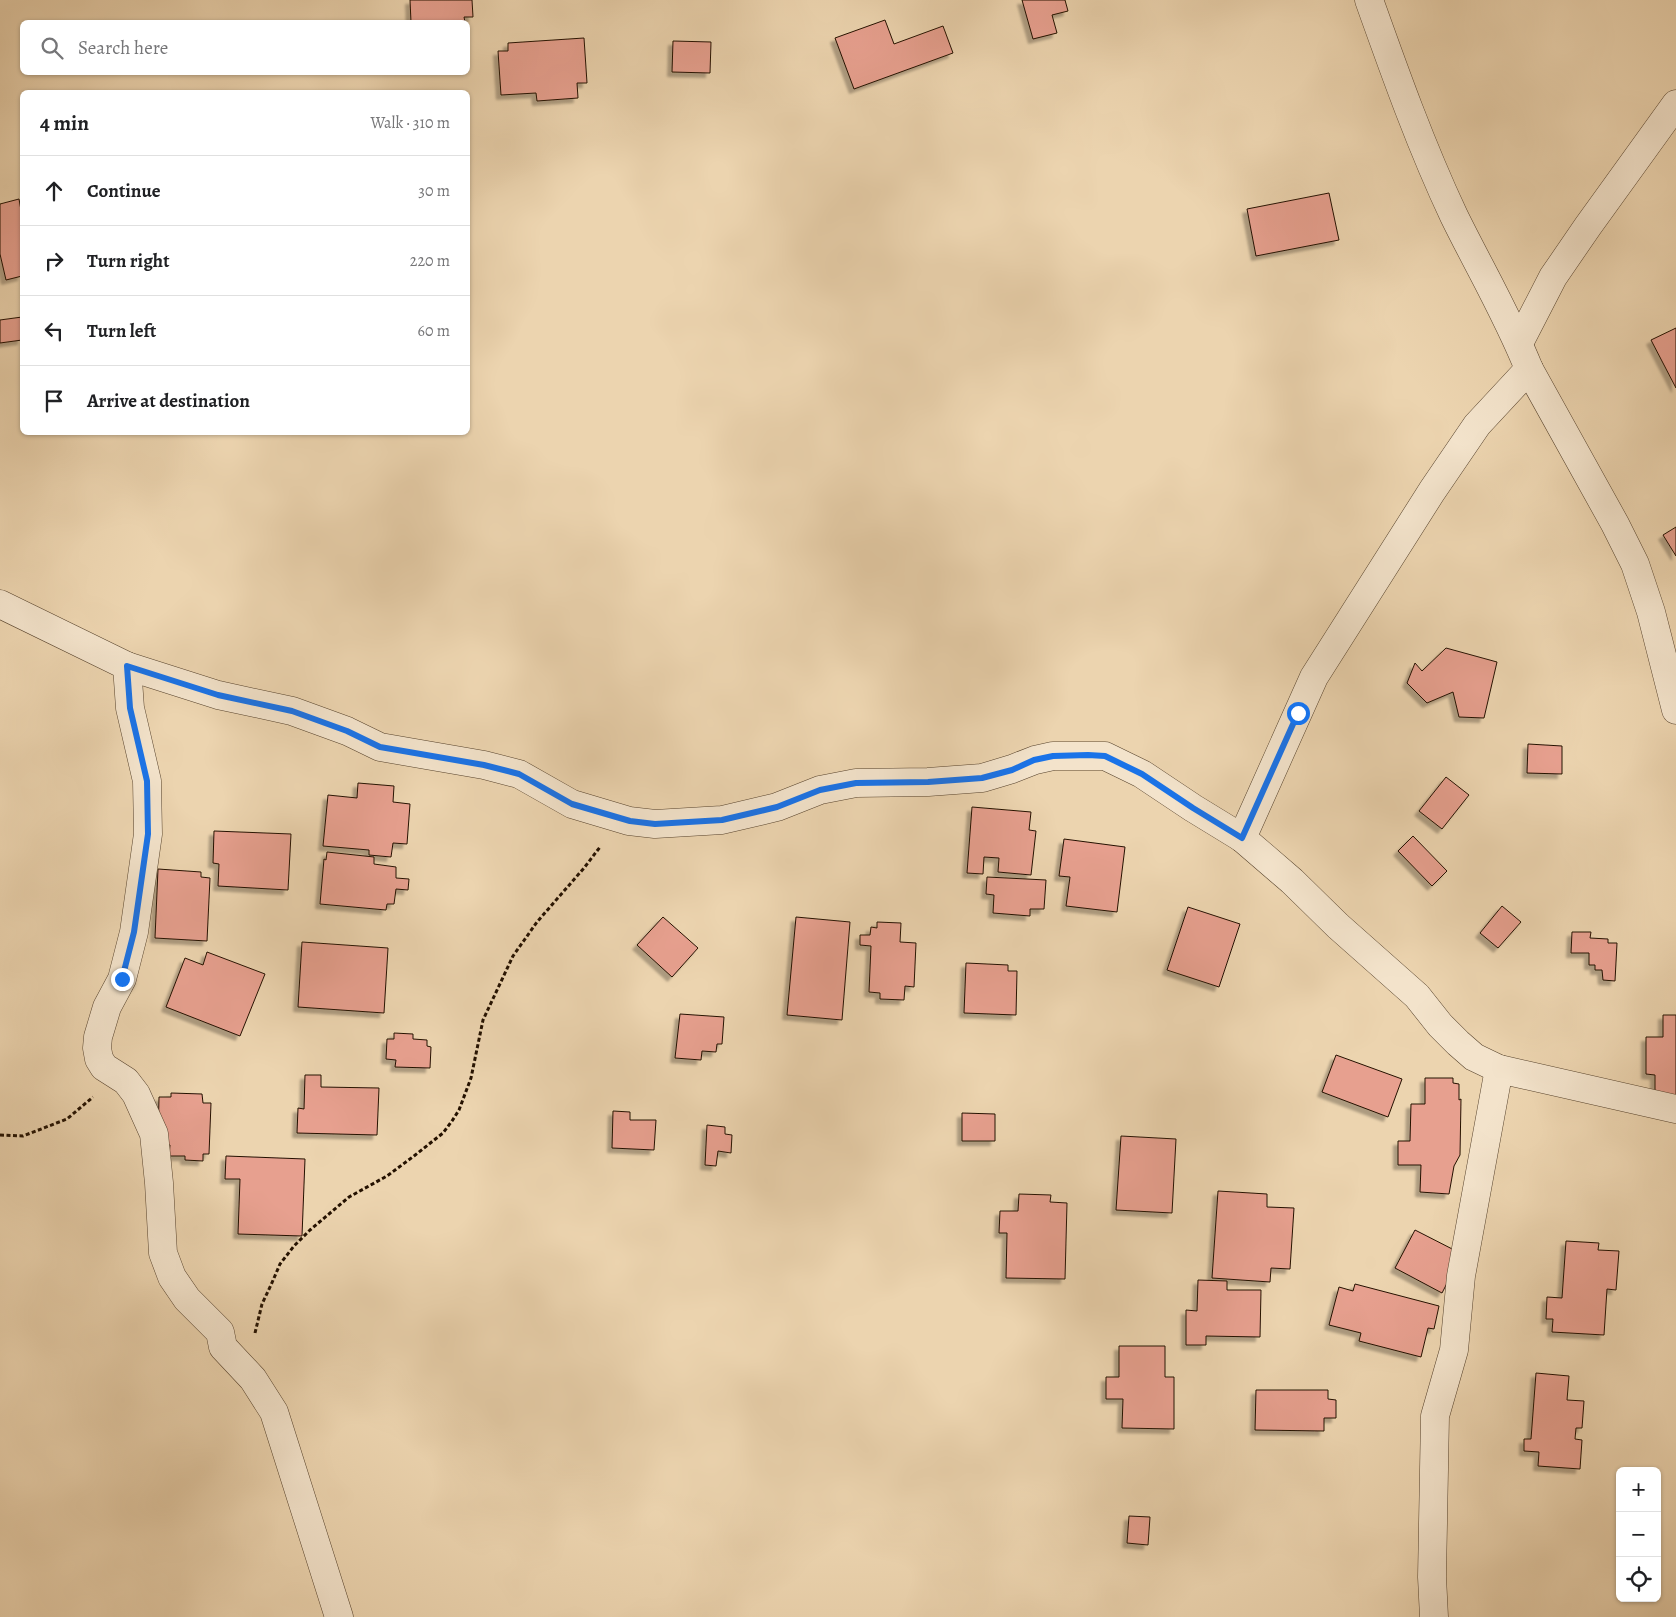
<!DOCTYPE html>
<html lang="en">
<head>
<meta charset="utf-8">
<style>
  body { margin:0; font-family:Alegreya,serif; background:#f2f2f2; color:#202124 }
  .controls { position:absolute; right:15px; bottom:15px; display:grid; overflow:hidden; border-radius:8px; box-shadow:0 1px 4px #0004 }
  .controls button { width:45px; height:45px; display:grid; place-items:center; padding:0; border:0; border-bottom:1px solid #e0e0e0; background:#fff; color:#202124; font:25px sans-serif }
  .stop { position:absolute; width:15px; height:15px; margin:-11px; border:4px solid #1a73e8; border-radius:50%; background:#fff }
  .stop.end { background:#1a73e8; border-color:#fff; box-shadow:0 1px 5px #0008 }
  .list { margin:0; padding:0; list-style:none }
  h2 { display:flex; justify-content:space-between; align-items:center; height:65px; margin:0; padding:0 20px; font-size:21px }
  h2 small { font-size:16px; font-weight:400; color:#757577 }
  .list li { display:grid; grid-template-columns:32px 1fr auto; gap:15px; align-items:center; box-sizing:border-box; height:70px; padding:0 20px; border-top:1px solid #e0e0e0 }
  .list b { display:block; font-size:19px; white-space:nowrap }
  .list em { font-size:16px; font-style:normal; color:#757577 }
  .icon { flex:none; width:28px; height:28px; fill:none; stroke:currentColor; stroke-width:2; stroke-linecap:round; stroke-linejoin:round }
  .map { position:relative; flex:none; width:1676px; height:1617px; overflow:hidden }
  .search { position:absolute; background:#fff; box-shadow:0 1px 4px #0004; left:20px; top:20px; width:450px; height:55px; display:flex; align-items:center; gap:12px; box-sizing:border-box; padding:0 18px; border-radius:8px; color:#757577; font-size:19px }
  .panel { position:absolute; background:#fff; box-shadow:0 1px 4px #0004; left:20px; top:90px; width:450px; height:345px; border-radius:8px }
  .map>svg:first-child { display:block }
  .building { fill:#e7a08f; stroke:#241100; filter:url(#shadow) }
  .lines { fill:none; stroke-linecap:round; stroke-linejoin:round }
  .minor-casing { stroke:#56422c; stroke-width:29 }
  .path { stroke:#241100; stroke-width:3; stroke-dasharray:4 2.5; stroke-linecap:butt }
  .minor { stroke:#f3e3cb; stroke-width:28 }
  .route { stroke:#1a73e8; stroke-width:6 }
</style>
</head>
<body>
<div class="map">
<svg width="1676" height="1617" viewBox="0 0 1676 1617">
  <defs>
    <filter id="shadow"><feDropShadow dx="-4.5" dy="4.5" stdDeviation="1" flood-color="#0004"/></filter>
  </defs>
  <rect width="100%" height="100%" fill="#ecd4af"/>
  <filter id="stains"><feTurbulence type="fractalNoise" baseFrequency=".004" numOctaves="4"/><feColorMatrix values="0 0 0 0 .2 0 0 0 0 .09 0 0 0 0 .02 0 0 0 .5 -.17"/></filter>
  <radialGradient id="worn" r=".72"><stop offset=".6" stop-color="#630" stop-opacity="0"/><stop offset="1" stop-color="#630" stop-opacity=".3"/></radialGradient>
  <g class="building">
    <path d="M410 0H472L473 17H464L465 22H411Z"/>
    <path d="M1022 0H1065L1068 11 1052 15 1057 33 1033 39Z"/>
    <path d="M885 20 894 44 943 26 953 53 854 89 835 38Z"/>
    <path d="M584 38 587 83H577L578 98 537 101 536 93 501 95 498 51H508V43Z"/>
    <path d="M673 41 711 42 710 73 672 72Z"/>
    <path d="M1329 193 1339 240 1256 256 1247 209Z"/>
    <path d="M19 199 22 216V276L6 280 0 254V204Z"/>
    <path d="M22 317V340L0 343V320Z"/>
    <path d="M1676 328V388L1651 340Z"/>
    <path d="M1676 527V556L1663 535Z"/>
    <path d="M1446 648 1497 662 1484 718 1459 717 1453 692 1427 703 1407 683 1415 663 1422 671Z"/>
    <path d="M1528 744 1562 746V774L1527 773Z"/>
    <path d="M1446 777 1469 795 1442 829 1419 811Z"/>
    <path d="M358 783 394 786 393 802 410 804 407 844 393 843 391 857 369 855V850L323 846 328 795 357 798Z"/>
    <path d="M972 807 1031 812 1029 830 1036 831 1031 875 998 872 999 858 984 857 983 874 967 873Z"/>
    <path d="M214 831 291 834 288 890 218 886 219 864 213 863Z"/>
    <path d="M1413 836 1447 871 1432 886 1398 851Z"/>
    <path d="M1064 839 1125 847 1117 912 1066 906 1070 877 1059 876Z"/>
    <path d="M327 852 374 857V864L396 867V878L409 879 408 890 396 889 394 904H387L386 910 320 904 324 859 326 860Z"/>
    <path d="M158 869 201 872V877L210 878 207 941 155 938Z"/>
    <path d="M987 877 1046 880 1044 909H1030V916L993 913 994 895 986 894Z"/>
    <path d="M1502 906 1521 922 1498 948 1480 933Z"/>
    <path d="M1188 907 1240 924 1219 987 1167 970Z"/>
    <path d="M663 917 698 948 672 977 637 945Z"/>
    <path d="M796 917 850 922 842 1020 787 1015Z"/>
    <path d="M877 922 901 923 900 942 916 943 914 987 905 986 904 1000 880 999V993L869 992 871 946 860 945V935H870L871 927 877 928Z"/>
    <path d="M1572 932H1591L1590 938 1608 939V943H1617L1615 981 1603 980 1602 970H1595V965H1589V953H1571Z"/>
    <path d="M302 942 388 948 384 1013 298 1007Z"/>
    <path d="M207 952 265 974 240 1036 166 1007 185 958 203 965Z"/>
    <path d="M966 963 1008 965V971H1017L1016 1015 964 1013Z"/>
    <path d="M680 1014 724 1017 722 1044H717L716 1052 702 1051 701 1060 675 1058Z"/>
    <path d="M1663 1015H1676V1100H1655V1075L1646 1074V1037H1663Z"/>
    <path d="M394 1033 413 1034V1039L427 1040V1046L431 1047 430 1068 395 1067 396 1060 386 1059 387 1039H394Z"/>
    <path d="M1336 1055 1402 1079 1388 1117 1322 1092Z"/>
    <path d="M305 1075H321V1087L379 1088 377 1135 297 1133 298 1108 304 1109Z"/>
    <path d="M1425 1078H1453V1083L1459 1084V1100L1461 1099 1460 1155 1454 1166 1449 1194 1420 1192 1421 1165H1398V1141H1410L1411 1104H1425Z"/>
    <path d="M171 1093 202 1094 203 1103H211L209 1154H203V1161L185 1160V1156H169L170 1145 158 1144 159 1097H171Z"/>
    <path d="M613 1111 630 1112V1120H656L654 1150 612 1148Z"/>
    <path d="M962 1113 995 1114V1141H962Z"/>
    <path d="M707 1125 725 1127V1134L732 1135 731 1153 718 1151 716 1166 705 1165Z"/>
    <path d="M1121 1136 1176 1139 1172 1213 1116 1210Z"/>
    <path d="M226 1156 305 1159 302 1236 238 1234 240 1179H225Z"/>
    <path d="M1218 1191 1267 1194V1207L1294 1208 1290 1269 1271 1268 1270 1282 1212 1278Z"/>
    <path d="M1019 1194 1051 1195 1050 1202 1067 1203 1065 1279 1006 1278 1007 1233H999L1000 1211H1018Z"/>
    <path d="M1415 1230 1462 1254 1442 1293 1395 1268Z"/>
    <path d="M1566 1241 1599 1243 1598 1250 1619 1251 1616 1290 1607 1289 1604 1335 1552 1332 1553 1319H1546L1547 1297 1562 1298Z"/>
    <path d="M1198 1280 1227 1281V1290H1261L1260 1337 1206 1336V1345H1186V1310L1197 1311Z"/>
    <path d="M1355 1284 1439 1306 1434 1329 1428 1328 1421 1357 1359 1341 1361 1333 1329 1325 1339 1287 1353 1291Z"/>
    <path d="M1119 1346H1165V1377H1174V1429L1122 1428 1123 1399H1106V1377H1119Z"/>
    <path d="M1536 1373 1569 1376 1567 1400 1584 1401 1582 1428H1576L1575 1439 1582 1440 1580 1469 1538 1466 1539 1452 1524 1451V1439H1531Z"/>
    <path d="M1256 1390H1328V1399L1336 1400V1418H1324V1431L1255 1430Z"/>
    <path d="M1129 1516 1150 1517 1148 1545 1127 1543Z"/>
  </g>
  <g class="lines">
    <defs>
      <g id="minor">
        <path d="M1369 0C1395 73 1421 146 1454 216 1479 267 1508 316 1529 369L1615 524 1635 564 1651 612 1676 710"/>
        <path d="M1519 343 1553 277 1588 226 1676 104"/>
        <path d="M0 604 127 666 130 708 147 781 148 834 134 932 122 979 107 1007 98 1037 97 1048 99 1059 104 1067 126 1081 136 1094 154 1134 159 1183 163 1253 172 1277 187 1299 220 1332 223 1347 253 1379 274 1412 339 1617"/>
        <path d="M127 666 218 695 292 711 347 731 380 747 484 765 519 774 572 804 629 821 655 824 722 820 777 807 820 790 856 783 928 782 982 778 1012 769 1035 760 1053 756H1105L1142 774 1193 808 1242 838 1292 881 1338 926 1417 996 1440 1025 1458 1043 1474 1057 1499 1069 1676 1109"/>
        <path d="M1242 838 1314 677 1432 491 1477 425 1529 369"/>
        <path d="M1434 1617 1432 1577 1435 1416 1454 1350 1461 1276 1499 1069"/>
      </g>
    </defs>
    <use href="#minor" class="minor-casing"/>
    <g class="path">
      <path d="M0 1135 23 1136 67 1119 93 1097"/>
      <path d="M255 1333 262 1304 271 1285 280 1264 294 1246 310 1230 349 1197 387 1176 414 1156 443 1133 452 1121 459 1110 471 1078 483 1020 513 956 537 922 584 868 600 847"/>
    </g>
    <use href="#minor" class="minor"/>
  </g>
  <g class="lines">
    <path class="route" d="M122 979 134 932 148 834 147 781 130 708 127 666 218 695 292 711 347 731 380 747 484 765 519 774 572 804 630 821 655 824 722 820 777 807 820 790 856 783 928 782 982 778 1012 770 1034 760 1053 756 1088 755 1105 756 1142 774 1193 808 1242 838 1298 713"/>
  </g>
  <rect width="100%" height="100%" filter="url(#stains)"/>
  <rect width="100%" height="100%" fill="url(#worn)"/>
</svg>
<div class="controls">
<button>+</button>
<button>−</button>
<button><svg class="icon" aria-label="locate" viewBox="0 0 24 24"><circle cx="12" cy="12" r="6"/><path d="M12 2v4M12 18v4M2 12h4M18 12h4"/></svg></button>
</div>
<div class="stop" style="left:1298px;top:713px"></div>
<div class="stop end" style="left:122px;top:979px"></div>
<div class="search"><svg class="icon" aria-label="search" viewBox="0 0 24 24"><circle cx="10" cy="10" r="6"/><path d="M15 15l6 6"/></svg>Search here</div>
<section class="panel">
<h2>4 min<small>Walk · 310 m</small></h2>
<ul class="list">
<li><svg class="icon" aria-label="ahead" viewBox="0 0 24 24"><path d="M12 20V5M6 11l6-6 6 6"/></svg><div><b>Continue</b></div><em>30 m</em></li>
<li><svg class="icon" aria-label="right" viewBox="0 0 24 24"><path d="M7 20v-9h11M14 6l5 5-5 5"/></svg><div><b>Turn right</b></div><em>220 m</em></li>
<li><svg class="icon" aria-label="left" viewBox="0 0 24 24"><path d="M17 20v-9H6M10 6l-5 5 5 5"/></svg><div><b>Turn left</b></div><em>60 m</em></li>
<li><svg class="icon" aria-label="arrive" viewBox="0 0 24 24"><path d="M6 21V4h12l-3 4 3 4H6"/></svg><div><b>Arrive at destination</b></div></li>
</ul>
</section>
</div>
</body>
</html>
